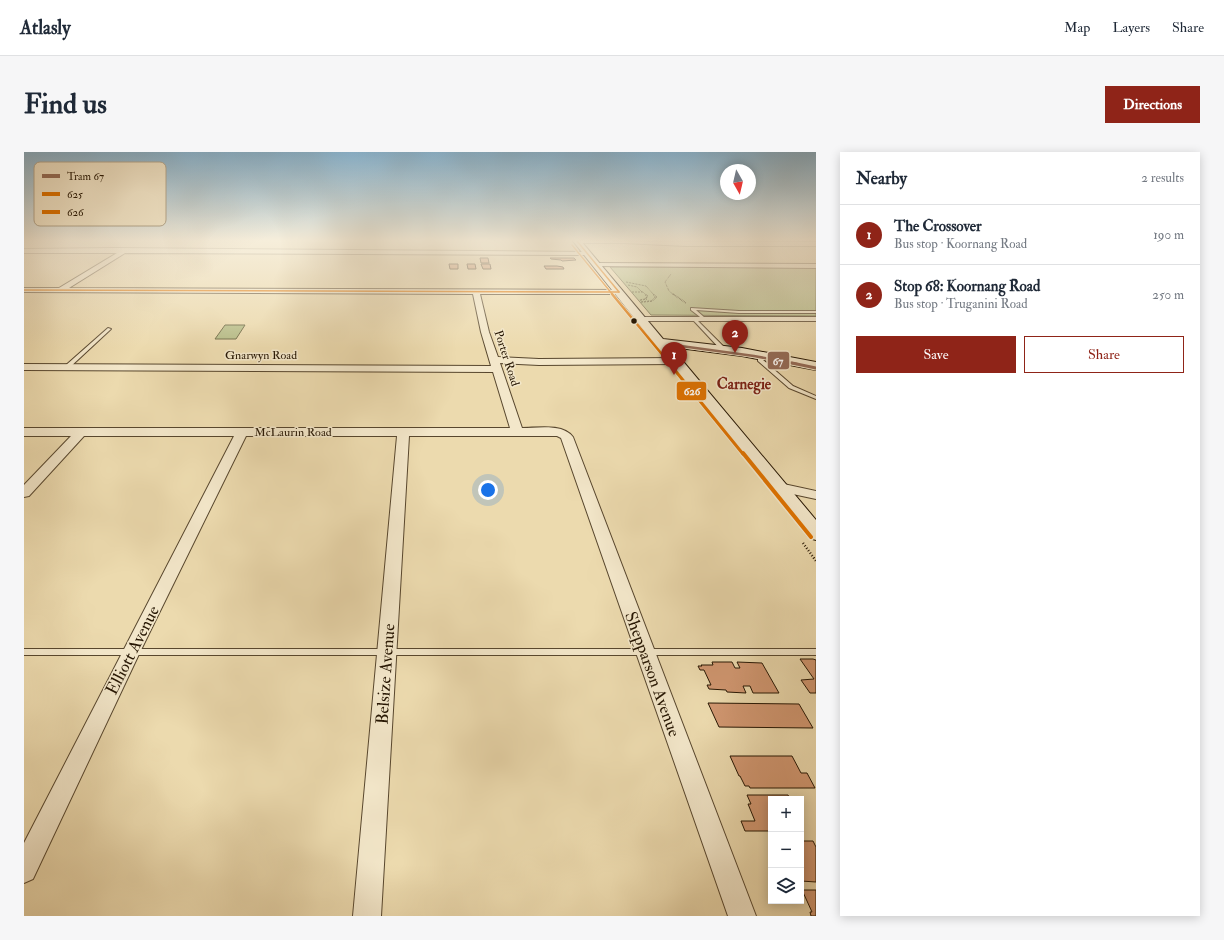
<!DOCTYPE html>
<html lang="en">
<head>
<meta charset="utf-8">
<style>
  body { margin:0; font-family:"IM FELL Double Pica",serif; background:#f6f6f7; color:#1f2937 }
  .controls { position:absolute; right:12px; bottom:12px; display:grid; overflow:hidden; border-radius:0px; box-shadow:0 2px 10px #0003 }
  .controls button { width:36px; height:36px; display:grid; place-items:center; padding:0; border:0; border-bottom:1px solid #e0e1e3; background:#fff; color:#1f2937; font:20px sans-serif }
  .compass { position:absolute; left:696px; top:12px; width:36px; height:36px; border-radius:50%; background:#fff; box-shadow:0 2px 10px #0003; rotate:172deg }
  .you { position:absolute; left:464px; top:338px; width:14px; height:14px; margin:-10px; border:3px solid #fff; border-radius:50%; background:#1a73e8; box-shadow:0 0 0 6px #1a73e833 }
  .badge { display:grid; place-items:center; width:26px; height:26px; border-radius:50%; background:#8f2418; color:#fff; font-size:13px; font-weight:700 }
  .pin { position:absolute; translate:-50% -33px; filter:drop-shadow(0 1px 2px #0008) }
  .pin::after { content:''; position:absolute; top:21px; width:14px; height:12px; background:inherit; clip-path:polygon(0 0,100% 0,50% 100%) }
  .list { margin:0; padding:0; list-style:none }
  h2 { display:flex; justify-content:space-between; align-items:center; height:52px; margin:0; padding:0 16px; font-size:17px }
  h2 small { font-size:13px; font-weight:400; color:#747a83 }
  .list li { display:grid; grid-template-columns:26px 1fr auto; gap:12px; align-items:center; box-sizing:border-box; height:60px; padding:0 16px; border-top:1px solid #e0e1e3 }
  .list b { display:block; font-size:15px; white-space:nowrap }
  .list p { margin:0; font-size:13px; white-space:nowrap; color:#747a83 }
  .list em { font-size:13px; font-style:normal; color:#747a83 }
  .actions { display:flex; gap:8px; padding:12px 16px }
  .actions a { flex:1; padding:9px 0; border:1px solid #8f2418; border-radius:0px; text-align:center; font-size:14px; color:#8f2418 }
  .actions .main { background:#8f2418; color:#fff }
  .icon { flex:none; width:22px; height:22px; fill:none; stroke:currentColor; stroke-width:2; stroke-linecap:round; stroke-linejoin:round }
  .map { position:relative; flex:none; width:792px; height:764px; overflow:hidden; border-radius:0px }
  header { display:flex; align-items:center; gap:24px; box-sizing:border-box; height:56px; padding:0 20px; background:#fff; border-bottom:1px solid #e0e1e3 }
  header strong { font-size:19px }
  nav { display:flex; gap:22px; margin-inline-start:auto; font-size:14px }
  .intro { display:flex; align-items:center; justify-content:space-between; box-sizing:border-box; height:96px; padding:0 24px }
  h1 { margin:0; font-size:28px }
  .button { padding:10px 18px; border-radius:0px; background:#8f2418; color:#fff; font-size:14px; font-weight:700 }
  main { display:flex; gap:24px; padding:0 24px }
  aside { flex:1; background:#fff; border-radius:0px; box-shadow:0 2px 10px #0003 }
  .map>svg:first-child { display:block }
  .green { fill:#b8bf8a; stroke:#6f6a46 }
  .building { fill:#d19771; stroke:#261603 }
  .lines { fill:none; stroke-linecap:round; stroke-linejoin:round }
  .lane-casing { stroke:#58472e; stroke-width:2 }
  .street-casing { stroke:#58472e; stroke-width:2 }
  .secondary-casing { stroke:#261603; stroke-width:2 }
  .path-far2 { stroke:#261603; stroke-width:1; stroke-dasharray:0.5 1; stroke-linecap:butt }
  .path-far1 { stroke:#261603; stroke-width:1.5; stroke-dasharray:0.5 1; stroke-linecap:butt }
  .path { stroke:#261603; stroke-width:2.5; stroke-dasharray:1 2; stroke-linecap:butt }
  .lane { fill:#f3e7ca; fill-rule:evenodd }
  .street { fill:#f3e7ca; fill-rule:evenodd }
  .secondary { fill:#f3e7ca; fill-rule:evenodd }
  .bus-1-casing { stroke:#f3e7ca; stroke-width:3 }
  .bus-2-far3-casing { stroke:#f3e7ca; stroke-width:3 }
  .bus-2-far2-casing { stroke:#f3e7ca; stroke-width:4 }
  .bus-2-far1-casing { stroke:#f3e7ca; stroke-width:5 }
  .bus-2-casing { stroke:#f3e7ca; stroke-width:7 }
  .bus-1 { stroke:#de7200; stroke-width:1.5 }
  .bus-2-far3 { stroke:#de7200; stroke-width:1.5 }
  .bus-2-far2 { stroke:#de7200; stroke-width:2.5 }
  .bus-2-far1 { stroke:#de7200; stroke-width:3 }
  .bus-2 { stroke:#de7200; stroke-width:4 }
  .tram-1-far1-casing { stroke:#f3e7ca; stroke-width:4 }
  .tram-1-casing { stroke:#f3e7ca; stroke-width:5 }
  .tram-1-far1 { stroke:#956c58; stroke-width:2.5 }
  .tram-1 { stroke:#956c58; stroke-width:3 }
  .bus-dot { fill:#261603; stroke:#f3e7ca; stroke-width:1.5 }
  .labels { text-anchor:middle; stroke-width:3; stroke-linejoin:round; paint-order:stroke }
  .far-street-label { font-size:12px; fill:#261603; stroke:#f3e7ca }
  .far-district-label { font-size:15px; font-weight:bold; fill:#7a1f14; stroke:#f3e7ca }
  .near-street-label { font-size:17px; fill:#261603; stroke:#f3e7ca }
  .key { fill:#f3e7ca; stroke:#b6a88e; stroke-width:1 }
  .key-label { font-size:11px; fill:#261603 }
  .line-badge { stroke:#f3e7ca; stroke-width:1.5 }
  .badge-label { font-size:11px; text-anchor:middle; font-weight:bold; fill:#fff }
</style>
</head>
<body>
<header>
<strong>Atlasly</strong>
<nav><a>Map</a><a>Layers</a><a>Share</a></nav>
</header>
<div class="intro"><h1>Find us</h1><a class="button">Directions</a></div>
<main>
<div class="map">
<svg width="792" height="764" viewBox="0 0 792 764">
  <rect width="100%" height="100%" fill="#ecdaae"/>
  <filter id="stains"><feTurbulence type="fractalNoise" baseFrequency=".005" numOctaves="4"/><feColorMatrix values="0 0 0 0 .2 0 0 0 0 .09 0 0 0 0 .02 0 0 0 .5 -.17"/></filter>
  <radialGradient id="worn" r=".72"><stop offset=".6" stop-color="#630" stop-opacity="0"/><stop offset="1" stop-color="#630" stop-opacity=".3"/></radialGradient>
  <g class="green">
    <path d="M586 115H792V164L627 163Z"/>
    <path d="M201 173H221L212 187H191Z"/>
  </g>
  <g class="building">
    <path d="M456 106H464L465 111H457Z"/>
    <path d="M526 106H550L552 108 538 109 537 108 527 107Z"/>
    <path d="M425 112H434V117H426Z"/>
    <path d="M443 112H451L452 117H444Z"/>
    <path d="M457 112H466L467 117H459Z"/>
    <path d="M520 114H533L539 115 540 117H522Z"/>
    <path d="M776 507H789L792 508V541H786L777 528 790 527Z"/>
    <path d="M688 510H708L711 516H716L713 510 738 511 755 541H729L726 534H719L722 541 703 540 702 538 685 537 683 533H687L680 518H676L674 514H678L677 513H689Z"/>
    <path d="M684 551 775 552 789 576 695 575Z"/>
    <path d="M706 604H768L777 621H783L791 636H726L725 634H721L716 624H715Z"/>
    <path d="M723 643H764L766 647H747V679H721L717 669H731L724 652H727Z"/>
    <path d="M777 689H789L792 695V730L777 729Z"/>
    <path d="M778 738H792V764H787L786 760H788Z"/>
  </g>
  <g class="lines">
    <defs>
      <g id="lane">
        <path d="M667 156 715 159H792V161H715L672 158 681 166 682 167 680 168 667 158Z"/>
        <path d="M669 166H671L702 197V199H698L669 168Z"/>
        <path d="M84 176 87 177 45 216H41V214Z"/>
        <path d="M734 207H738L769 234 792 244V247L765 236 734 209Z"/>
        <rect x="0" y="497" width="792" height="6"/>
      </g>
      <g id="street">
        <path d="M550 89 792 90V94H662L600 91H553Z"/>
        <path d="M92 96 565 100 566 101 563 103 101 101 45 136 598 138V142H456L465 180 474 205 515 207 652 206 657 209 652 212 515 213 476 211 498 276C513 276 539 271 549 285L732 764H704L537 286 533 284H385L357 764H329L373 284H222L116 500 9 727 0 731V691L210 284H60L5 344 0 345V333L47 284H0V276H486L469 220 0 218V212L467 214 457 180 449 142 0 140V136H35L93 101H0V97Z"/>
        <path d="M573 111 792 112V116L571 114V112Z"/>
        <path d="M615 165H792V169H618L614 167Z"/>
        <path d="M755 331 792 339V347L750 338 748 335 750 332Z"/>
      </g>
      <path id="secondary" d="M549 89H557L639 187 718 196 792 210V218L718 204 647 195 792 368V388L785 386Z"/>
    </defs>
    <use href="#lane" class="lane-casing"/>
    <use href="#street" class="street-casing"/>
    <use href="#secondary" class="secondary-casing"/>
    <g class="path-far2">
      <path d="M647 122 641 130 645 139 650 143"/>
      <path d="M602 130 622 134 630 143"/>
      <path d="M604 133 613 135 618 140"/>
      <path d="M608 140H619L622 143"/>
    </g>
    <g class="path-far1">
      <path d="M649 142 662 151"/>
      <path d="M616 148 622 147 623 144 621 142"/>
      <path d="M617 150 628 149 632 145 629 142"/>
    </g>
    <path class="path" d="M779 391 792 409"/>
    <use href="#lane" class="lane"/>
    <use href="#street" class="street"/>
    <use href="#secondary" class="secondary"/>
    <defs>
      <g id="bus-1">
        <path d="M553 89 595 140"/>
        <path d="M0 138 595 140"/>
      </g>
      <path id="bus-2-far3" d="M548 93 589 143"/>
      <path id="bus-2-far2" d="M588 142 646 212"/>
      <path id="bus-2-far1" d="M645 211 719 302"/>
      <path id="bus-2" d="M719 301 787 385"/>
    </defs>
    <use href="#bus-1" class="bus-1-casing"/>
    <use href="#bus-2-far3" class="bus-2-far3-casing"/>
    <use href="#bus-2-far2" class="bus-2-far2-casing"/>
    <use href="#bus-2-far1" class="bus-2-far1-casing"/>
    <use href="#bus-2" class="bus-2-casing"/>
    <use href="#bus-1" class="bus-1"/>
    <use href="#bus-2-far3" class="bus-2-far3"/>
    <use href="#bus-2-far2" class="bus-2-far2"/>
    <use href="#bus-2-far1" class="bus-2-far1"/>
    <use href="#bus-2" class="bus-2"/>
    <defs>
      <path id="tram-1-far1" d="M657 194 730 204 773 212"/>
      <path id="tram-1" d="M768 211 792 216"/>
    </defs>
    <use href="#tram-1-far1" class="tram-1-far1-casing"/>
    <use href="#tram-1" class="tram-1-casing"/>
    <use href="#tram-1-far1" class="tram-1-far1"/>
    <use href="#tram-1" class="tram-1"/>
  </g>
  <linearGradient id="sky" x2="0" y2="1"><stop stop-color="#89b6d3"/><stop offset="0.45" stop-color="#f6eedb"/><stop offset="1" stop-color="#f6eedb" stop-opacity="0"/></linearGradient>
  <rect width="792" height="196" fill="url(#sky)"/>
  <circle class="bus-dot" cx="610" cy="169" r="3.5"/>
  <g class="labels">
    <g class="far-street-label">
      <text x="237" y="207">Gnarwyn Road</text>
      <text transform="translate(483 206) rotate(72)" y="4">Porter Road</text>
      <text x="269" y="284">McLaurin Road</text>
    </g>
    <g class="far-district-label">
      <text x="720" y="237">Carnegie</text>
    </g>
    <g class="near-street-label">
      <text transform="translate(108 498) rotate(-63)" y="6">Elliott Avenue</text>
      <text transform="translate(361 522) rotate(-86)" y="6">Belsize Avenue</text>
      <text transform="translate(629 522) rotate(70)" y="6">Shepparson Avenue</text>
    </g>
  </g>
  <rect x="10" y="10" width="132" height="64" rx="6" class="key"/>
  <rect x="18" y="22" width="18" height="4" fill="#956c58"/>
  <rect x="18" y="40" width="18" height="4" fill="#de7200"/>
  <rect x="18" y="58" width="18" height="4" fill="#de7200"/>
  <g class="key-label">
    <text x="43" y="28">Tram 67</text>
    <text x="43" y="46">625</text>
    <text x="43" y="64">626</text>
  </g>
  <g class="line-badge">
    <rect x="743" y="199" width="23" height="19" rx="4" fill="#956c58"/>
    <rect x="652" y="229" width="31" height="20" rx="4" fill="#de7200"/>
  </g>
  <g class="badge-label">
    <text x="754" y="213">67</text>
    <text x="668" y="243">626</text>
  </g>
  <rect width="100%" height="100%" filter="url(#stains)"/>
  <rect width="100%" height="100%" fill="url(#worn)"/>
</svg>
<div class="controls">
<button>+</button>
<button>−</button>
<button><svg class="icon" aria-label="layers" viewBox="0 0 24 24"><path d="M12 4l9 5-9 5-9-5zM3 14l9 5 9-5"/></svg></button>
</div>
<svg class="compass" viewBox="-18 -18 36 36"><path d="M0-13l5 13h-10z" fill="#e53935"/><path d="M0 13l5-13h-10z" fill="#747a83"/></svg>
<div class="you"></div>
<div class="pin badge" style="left:650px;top:223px">1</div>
<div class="pin badge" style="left:711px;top:201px">2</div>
</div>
<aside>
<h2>Nearby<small>2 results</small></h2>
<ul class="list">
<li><span class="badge">1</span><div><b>The Crossover</b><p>Bus stop · Koornang Road</p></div><em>190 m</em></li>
<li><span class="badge">2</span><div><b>Stop 68: Koornang Road</b><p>Bus stop · Truganini Road</p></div><em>250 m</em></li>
</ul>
<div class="actions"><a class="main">Save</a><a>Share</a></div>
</aside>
</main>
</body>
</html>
